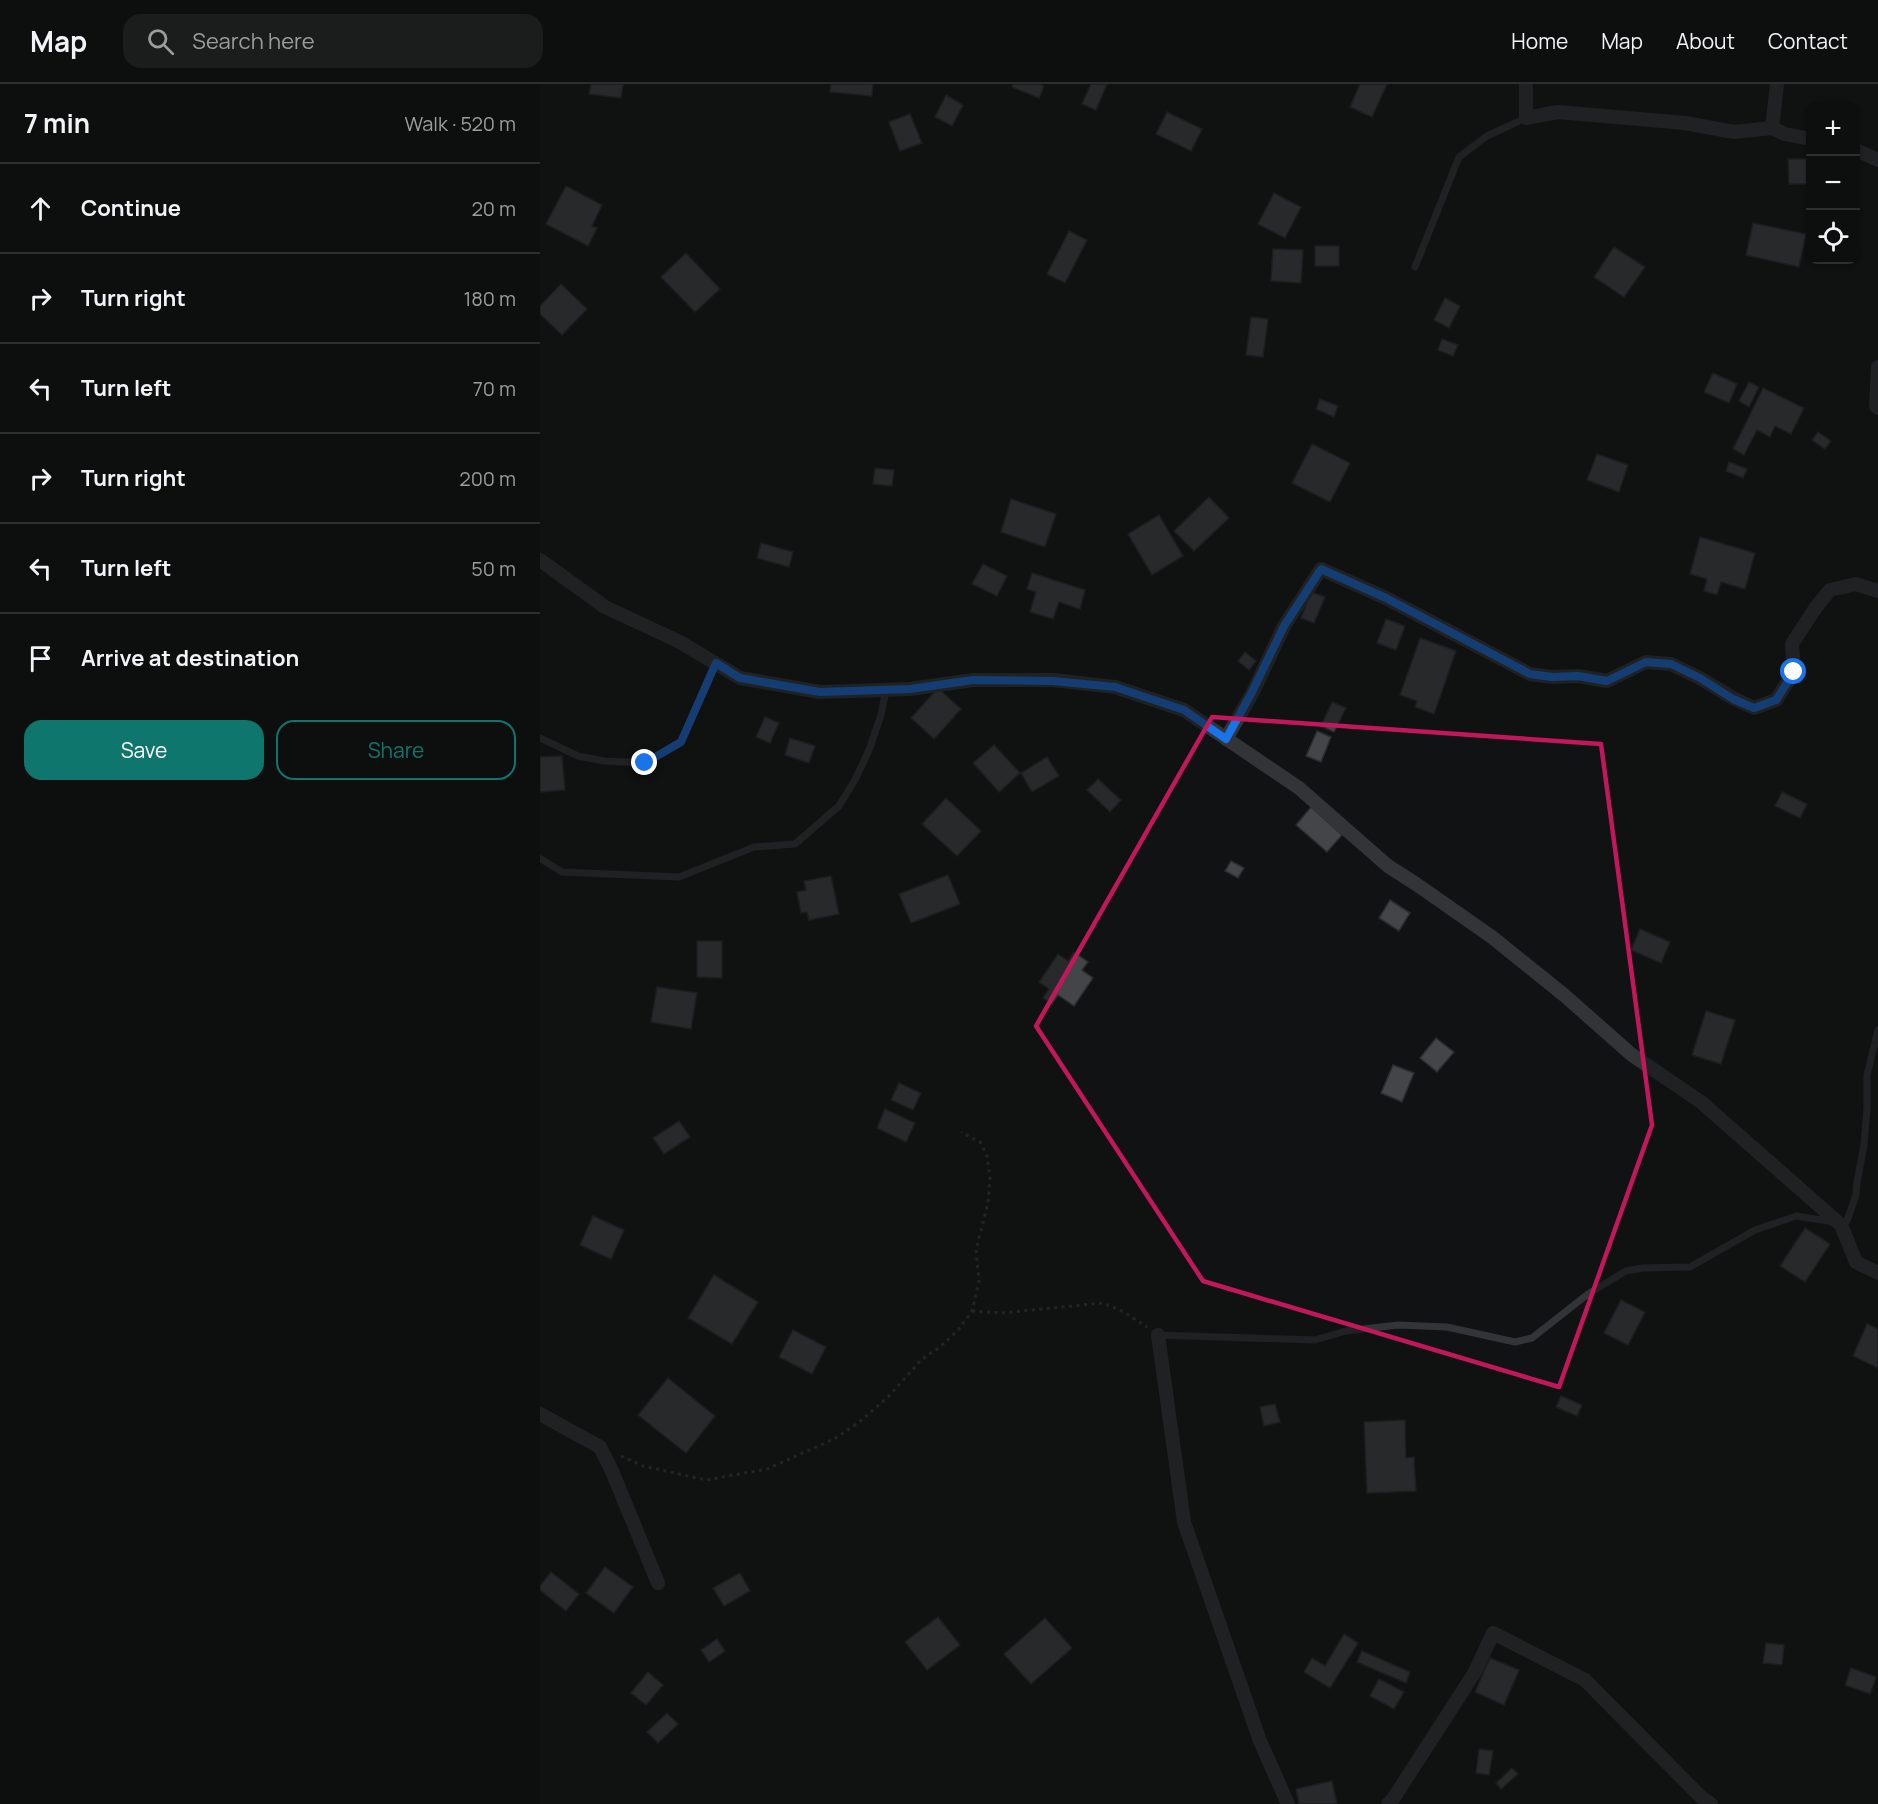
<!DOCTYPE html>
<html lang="en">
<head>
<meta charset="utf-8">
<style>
  body { margin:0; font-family:Manrope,sans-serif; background:#1b1c1c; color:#f1f3f6 }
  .controls { position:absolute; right:18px; top:18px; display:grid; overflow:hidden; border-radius:12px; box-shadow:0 2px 4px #0004 }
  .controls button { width:54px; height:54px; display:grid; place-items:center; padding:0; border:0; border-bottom:2px solid #2d2e2e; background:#0d0e0e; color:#f1f3f6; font:30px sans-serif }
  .stop { position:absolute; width:18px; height:18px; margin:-14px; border:4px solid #1a73e8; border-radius:50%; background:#fff }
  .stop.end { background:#1a73e8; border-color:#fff; box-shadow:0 2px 6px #0008 }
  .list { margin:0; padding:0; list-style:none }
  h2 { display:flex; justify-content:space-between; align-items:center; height:78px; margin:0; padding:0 24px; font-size:26px }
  h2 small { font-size:20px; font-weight:400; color:#9a9c9e }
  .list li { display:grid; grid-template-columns:39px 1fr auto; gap:18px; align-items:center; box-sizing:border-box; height:90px; padding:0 24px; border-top:2px solid #2d2e2e }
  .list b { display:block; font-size:22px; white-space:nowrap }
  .list em { font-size:20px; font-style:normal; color:#9a9c9e }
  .actions { display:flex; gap:12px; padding:18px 24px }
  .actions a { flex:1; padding:14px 0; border:2px solid #0f766e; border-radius:18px; text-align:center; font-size:21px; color:#0f766e }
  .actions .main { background:#0f766e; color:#fff }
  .icon { flex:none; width:33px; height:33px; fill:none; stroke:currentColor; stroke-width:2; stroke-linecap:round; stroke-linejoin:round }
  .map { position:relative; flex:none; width:1338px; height:1720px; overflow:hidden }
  header { display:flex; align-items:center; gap:36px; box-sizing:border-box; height:84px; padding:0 30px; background:#0d0e0e; border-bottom:2px solid #2d2e2e }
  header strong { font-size:28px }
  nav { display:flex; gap:33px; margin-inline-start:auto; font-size:21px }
  .search { width:420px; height:54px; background:#1b1c1c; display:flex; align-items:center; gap:15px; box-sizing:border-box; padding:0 21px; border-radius:18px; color:#9a9c9e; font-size:22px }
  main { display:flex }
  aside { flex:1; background:#0d0e0e }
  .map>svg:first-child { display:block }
  .building { fill:#434548; stroke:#2c2c2f; stroke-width:1.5 }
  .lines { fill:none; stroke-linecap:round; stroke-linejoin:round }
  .path { stroke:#393b3e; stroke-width:3; stroke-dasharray:3 4.5; stroke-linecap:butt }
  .service { stroke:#333437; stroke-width:7 }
  .minor { stroke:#333437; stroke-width:14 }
  .route { stroke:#1a73e8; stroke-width:8 }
  .marked { fill:none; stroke:#c2185b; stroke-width:4.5; stroke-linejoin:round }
</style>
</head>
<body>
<header>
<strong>Map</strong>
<div class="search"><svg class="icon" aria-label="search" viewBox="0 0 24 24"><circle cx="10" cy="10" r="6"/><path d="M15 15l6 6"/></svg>Search here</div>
<nav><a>Home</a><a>Map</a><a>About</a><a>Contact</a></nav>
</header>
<main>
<aside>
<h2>7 min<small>Walk · 520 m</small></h2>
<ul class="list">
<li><svg class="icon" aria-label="ahead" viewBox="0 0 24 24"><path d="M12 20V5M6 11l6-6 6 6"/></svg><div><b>Continue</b></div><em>20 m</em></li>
<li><svg class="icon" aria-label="right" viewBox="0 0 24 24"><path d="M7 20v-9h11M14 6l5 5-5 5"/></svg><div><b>Turn right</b></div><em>180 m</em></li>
<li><svg class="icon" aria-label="left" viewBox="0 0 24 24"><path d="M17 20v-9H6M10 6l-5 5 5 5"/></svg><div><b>Turn left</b></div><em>70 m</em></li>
<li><svg class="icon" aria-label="right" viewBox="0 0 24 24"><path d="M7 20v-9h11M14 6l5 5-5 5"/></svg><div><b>Turn right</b></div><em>200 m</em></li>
<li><svg class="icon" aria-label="left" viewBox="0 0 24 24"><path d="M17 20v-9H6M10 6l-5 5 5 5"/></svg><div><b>Turn left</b></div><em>50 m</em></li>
<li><svg class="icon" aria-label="arrive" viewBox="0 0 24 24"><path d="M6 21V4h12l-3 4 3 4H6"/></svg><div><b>Arrive at destination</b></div></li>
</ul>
<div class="actions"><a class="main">Save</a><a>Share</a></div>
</aside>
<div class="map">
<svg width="1338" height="1720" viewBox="0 0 1338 1720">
  <rect width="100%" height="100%" fill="#111213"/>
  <g class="building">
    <path d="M51 0H83L81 14 49 10Z"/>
    <path d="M291 0H333L332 12 290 8Z"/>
    <path d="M473 0H500L504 2 499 14 472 3Z"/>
    <path d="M551 0H567L556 26 542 20Z"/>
    <path d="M820 0H847L832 33 810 23Z"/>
    <path d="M406 11 423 21 412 42 395 33Z"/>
    <path d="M627 28 662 45 651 67 616 50Z"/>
    <path d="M370 30 382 59 360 67 349 38Z"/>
    <path d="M1248 75H1270V100H1249Z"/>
    <path d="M26 102 62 121 52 142 57 144 48 162 6 140Z"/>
    <path d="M734 109 761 123 745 154 718 140Z"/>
    <path d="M1213 139 1266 150 1259 183 1206 171Z"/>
    <path d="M529 147 547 156 525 199 507 190Z"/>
    <rect x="775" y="162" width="24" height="20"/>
    <path d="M1074 163 1105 183 1084 213 1054 193Z"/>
    <path d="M733 165 763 166 761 199 731 197Z"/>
    <path d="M146 169 180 205 155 228 121 193Z"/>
    <path d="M21 200 47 225 22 251 0 230V222Z"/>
    <path d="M905 214 920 222 909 244 894 236Z"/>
    <path d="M711 233 728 235 723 273 706 271Z"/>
    <path d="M902 255 918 261 913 272 898 266Z"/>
    <path d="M1173 289 1197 300 1189 319 1164 308Z"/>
    <path d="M1209 298 1219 303 1209 323 1199 317Z"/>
    <path d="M1223 304 1264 324 1251 350 1235 342 1230 353 1217 346 1204 371 1193 365Z"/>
    <path d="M780 315 798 322 794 333 776 325Z"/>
    <path d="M1278 348 1291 357 1285 365 1272 356Z"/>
    <path d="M772 360 810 379 790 418 752 399Z"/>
    <path d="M1057 370 1088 381 1079 408 1047 396Z"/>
    <path d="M1189 378 1207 385 1203 394 1186 387Z"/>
    <path d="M335 384 354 386 352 402 333 400Z"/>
    <path d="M669 413 689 434 654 467 634 447Z"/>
    <path d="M471 415 516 430 505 463 461 448Z"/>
    <path d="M619 431 643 472 612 491 588 450Z"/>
    <path d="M1160 453 1215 469 1205 505 1181 498 1177 511 1164 507 1167 495 1150 490Z"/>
    <path d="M221 459 253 468 249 483 217 474Z"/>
    <path d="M443 480 467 492 457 512 432 500Z"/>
    <path d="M492 489 545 506 540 525 519 518 513 535 490 528 496 508 487 505Z"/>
    <path d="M771 508 785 513 774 539 761 534Z"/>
    <path d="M846 535 865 542 856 566 837 559Z"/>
    <path d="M880 554 916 567 894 630 875 623 877 617 860 611Z"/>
    <path d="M705 568 716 577 709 586 698 577Z"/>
    <path d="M398 604 421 625 394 655 371 634Z"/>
    <path d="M792 618 806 624 794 648 781 642Z"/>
    <path d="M225 633 239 639 230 659 216 653Z"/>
    <path d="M777 647 791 653 781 678 766 672Z"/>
    <path d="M250 654 275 662 269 679 245 671Z"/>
    <path d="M454 661 480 689 459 708 433 679Z"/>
    <path d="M22 672 25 706 0 708V673Z"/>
    <path d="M507 673 519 692 492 708 481 689Z"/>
    <path d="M558 695 581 716 570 728 547 706Z"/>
    <path d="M1242 708 1267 720 1260 734 1235 722Z"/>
    <path d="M406 714 441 747 417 772 382 740Z"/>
    <path d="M771 723 802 751 787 768 756 741Z"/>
    <path d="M691 777 704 784 698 794 685 787Z"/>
    <path d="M408 791 420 820 371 839 359 810Z"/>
    <path d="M291 792 299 830 269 836 267 828 261 829 257 808 266 806 264 797Z"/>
    <path d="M850 816 870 829 859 847 839 834Z"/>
    <path d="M1100 845 1130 858 1121 879 1091 866Z"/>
    <path d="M157 857H182V894L157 893Z"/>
    <path d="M534 868 548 878 542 886 553 894 534 922 518 911 512 920 503 914 509 905 499 898 518 870 528 877Z"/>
    <path d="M117 903 157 909 151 945 111 938Z"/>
    <path d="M1166 927 1195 936 1181 980 1152 971Z"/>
    <path d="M896 954 914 968 897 988 880 974Z"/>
    <path d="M853 981 874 989 862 1018 841 1009Z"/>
    <path d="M359 999 381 1009 373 1026 351 1016Z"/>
    <path d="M345 1025 375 1039 366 1058 337 1044Z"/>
    <path d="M139 1037 150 1053 124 1070 113 1054Z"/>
    <path d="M53 1132 84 1146 71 1175 40 1161Z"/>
    <path d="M1265 1144 1290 1160 1265 1198 1240 1182Z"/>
    <path d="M174 1191 218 1218 192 1260 148 1234Z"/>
    <path d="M1081 1216 1105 1228 1088 1261 1064 1249Z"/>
    <path d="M1327 1240 1338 1245V1284L1313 1272Z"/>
    <path d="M253 1246 286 1263 272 1290 239 1273Z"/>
    <path d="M128 1294 175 1332 146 1369 98 1331Z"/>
    <path d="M1021 1312 1042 1321 1037 1332 1016 1323Z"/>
    <path d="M735 1320 740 1338 724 1342 720 1323Z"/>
    <path d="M865 1336 866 1374 874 1373 876 1407 827 1409 824 1338Z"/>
    <path d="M65 1483 93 1503 74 1529 46 1509Z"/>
    <path d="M11 1488 39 1510 26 1527 0 1506V1502Z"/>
    <path d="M200 1489 210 1507 184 1522 173 1504Z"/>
    <path d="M398 1533 420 1561 387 1586 365 1558Z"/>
    <path d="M505 1534 532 1564 491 1600 464 1570Z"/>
    <path d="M804 1550 818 1559 790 1604 764 1588 772 1574 785 1582Z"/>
    <path d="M177 1555 185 1567 169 1578 161 1566Z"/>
    <path d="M1226 1559 1244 1561 1242 1581 1223 1579Z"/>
    <path d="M822 1567 870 1588 866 1599 817 1578Z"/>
    <path d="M950 1574 979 1586 964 1621 935 1608Z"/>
    <path d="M1311 1584 1336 1593 1330 1610 1305 1601Z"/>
    <path d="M108 1588 123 1601 106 1621 91 1609Z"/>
    <path d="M839 1595 864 1608 854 1625 830 1612Z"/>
    <path d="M127 1629 138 1640 118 1659 107 1648Z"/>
    <path d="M939 1665 953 1667 949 1691 936 1689Z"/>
    <path d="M972 1684 978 1690 961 1705 956 1699Z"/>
    <path d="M792 1697 797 1720H759L756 1705Z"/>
  </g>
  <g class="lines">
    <g class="path">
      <path d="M432 1227 461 1229 563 1219 584 1228 607 1243"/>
      <path d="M81 1372 103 1382 166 1396 227 1385 294 1355 318 1339 348 1313 382 1275 400 1263 419 1245 432 1227 439 1197 436 1166 448 1119 450 1093 447 1072 440 1058 421 1048"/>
    </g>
    <g class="service">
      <path d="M875 183 919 73 947 52 986 34"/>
      <path d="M0 654 38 672 64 677 105 679 141 658 175 579"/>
      <path d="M1 775 22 788 139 793 214 763 255 760 299 722 316 694 329 666 341 631 346 606"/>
      <path d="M618 1251 775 1256 806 1247 858 1241 907 1243 975 1258 992 1254 1048 1210 1086 1187 1103 1184 1150 1183 1215 1146 1256 1132 1288 1137 1301 1141 1307 1137 1316 1111 1317 1098 1324 1061 1327 1024V991L1338 946"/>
    </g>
    <g class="minor">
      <path d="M986 0V34L1018 28 1145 39 1194 48 1232 44"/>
      <path d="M1237 0 1232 44 1245 50 1270 55"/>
      <path d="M1316 66 1338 76"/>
      <path d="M1338 283 1336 322 1338 324"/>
      <path d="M0 476 65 523 140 558 200 594 280 608 370 605 433 596H513L575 603 644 626 759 704 848 782 876 800 952 853 1024 911 1092 971 1161 1018 1301 1141 1316 1178 1338 1189"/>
      <path d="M686 655 713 608 744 542 781 485 846 514 990 590 1012 593 1038 592 1067 597 1106 578 1131 580 1160 594 1193 614 1214 624 1236 616 1254 588 1252 560 1276 523 1290 506 1316 500 1338 507"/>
      <path d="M618 1251 644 1438 720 1657 748 1720"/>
      <path d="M0 1330 60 1363 72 1387 118 1499"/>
      <path d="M848 1720 853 1715 935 1588 953 1549 1045 1596 1161 1713 1171 1720"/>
    </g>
  </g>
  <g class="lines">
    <path class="route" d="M105 679 141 658 176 579 200 594 280 608 370 605 433 596 513 597 575 603 644 626 686 655 712 608 744 542 781 485 846 514 990 590 1012 593 1038 592 1067 597 1106 578 1131 580 1160 594 1193 615 1214 624 1236 616 1254 588"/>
  </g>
  <path d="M0 0H1338V1720H0ZM672 633 1061 660 1112 1041 1019 1303 663 1197 496 942Z" fill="#111213" fill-opacity=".55" fill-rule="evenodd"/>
  <path class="marked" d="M672 633 1061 660 1112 1041 1019 1303 663 1197 496 942Z"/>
</svg>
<div class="controls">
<button>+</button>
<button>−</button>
<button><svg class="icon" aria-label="locate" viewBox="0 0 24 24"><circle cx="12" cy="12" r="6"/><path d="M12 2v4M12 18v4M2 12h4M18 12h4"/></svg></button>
</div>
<div class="stop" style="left:1254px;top:588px"></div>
<div class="stop end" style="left:105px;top:679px"></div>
</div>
</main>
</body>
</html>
